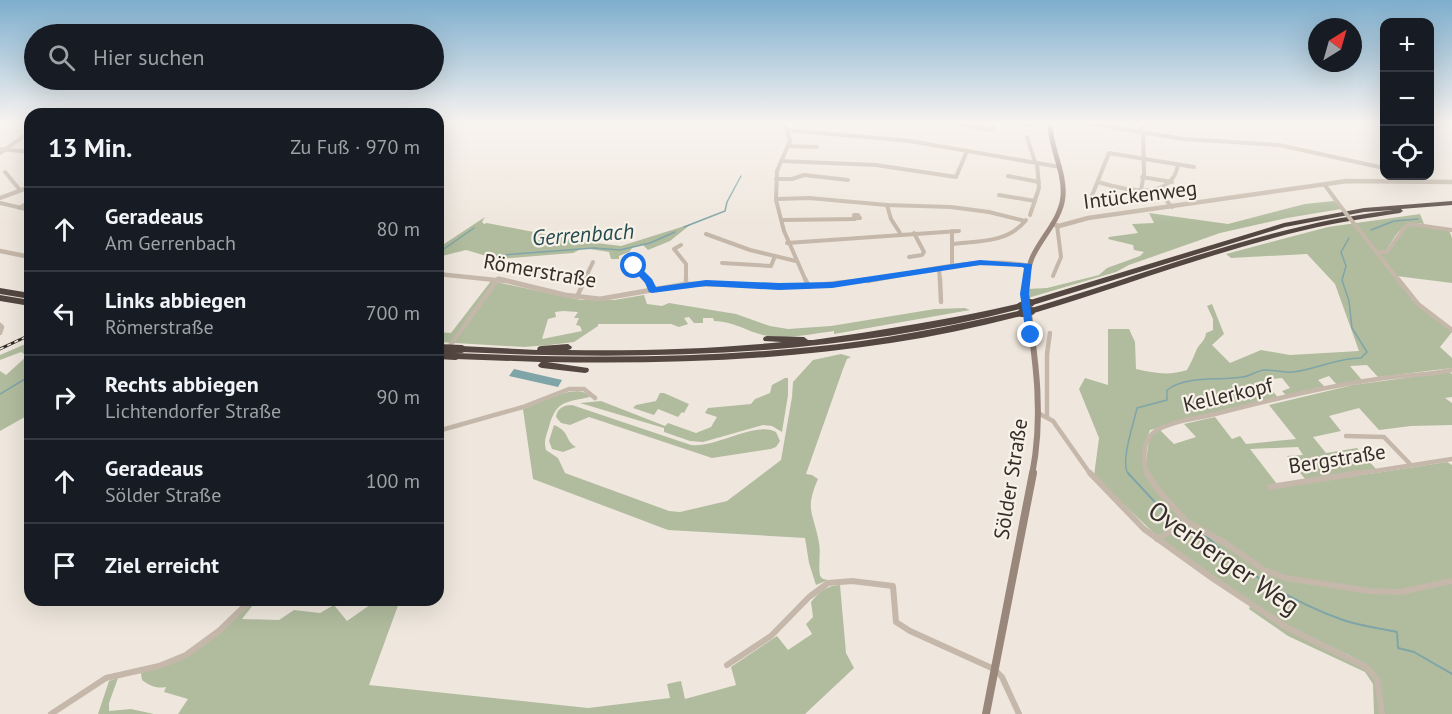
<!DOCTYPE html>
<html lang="de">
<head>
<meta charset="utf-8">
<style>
  body { margin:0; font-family:"PT Sans",sans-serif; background:#242831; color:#f1f3f6 }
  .controls { position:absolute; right:18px; top:18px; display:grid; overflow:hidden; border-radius:12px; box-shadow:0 6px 24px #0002 }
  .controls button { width:54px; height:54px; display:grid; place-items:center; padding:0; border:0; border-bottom:2px solid #363941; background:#171b24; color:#f1f3f6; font:30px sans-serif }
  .compass { position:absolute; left:1308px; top:18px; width:54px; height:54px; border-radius:50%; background:#171b24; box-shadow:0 6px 24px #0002; rotate:37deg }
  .stop { position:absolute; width:18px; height:18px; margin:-14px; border:4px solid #1a73e8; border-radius:50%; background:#fff }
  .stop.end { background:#1a73e8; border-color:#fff; box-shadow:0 2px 6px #0008 }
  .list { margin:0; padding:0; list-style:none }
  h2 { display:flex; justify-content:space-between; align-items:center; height:78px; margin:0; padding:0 24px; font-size:26px }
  h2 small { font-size:20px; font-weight:400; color:#9ea1a6 }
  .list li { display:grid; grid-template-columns:39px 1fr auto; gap:18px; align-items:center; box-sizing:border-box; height:84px; padding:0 24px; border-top:2px solid #363941 }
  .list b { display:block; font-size:22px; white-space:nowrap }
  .list p { margin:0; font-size:20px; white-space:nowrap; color:#9ea1a6 }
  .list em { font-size:20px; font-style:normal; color:#9ea1a6 }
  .icon { flex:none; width:33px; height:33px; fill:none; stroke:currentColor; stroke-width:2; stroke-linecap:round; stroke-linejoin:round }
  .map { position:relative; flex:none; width:1452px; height:714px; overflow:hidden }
  .search { position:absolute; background:#171b24; box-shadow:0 6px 24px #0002; left:24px; top:24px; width:420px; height:66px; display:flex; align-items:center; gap:15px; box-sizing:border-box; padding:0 21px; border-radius:33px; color:#9ea1a6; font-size:22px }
  .panel { position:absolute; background:#171b24; box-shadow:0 6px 24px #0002; left:24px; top:108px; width:420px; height:498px; border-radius:18px }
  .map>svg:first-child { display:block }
  .green { fill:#b1bc9e; fill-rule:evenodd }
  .water { fill:#7fa5a8 }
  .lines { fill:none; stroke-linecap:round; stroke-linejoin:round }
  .stream-far1 { stroke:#7fa5a8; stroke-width:1.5 }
  .stream { stroke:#7fa5a8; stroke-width:2 }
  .minor-far2 { stroke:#c5b8aa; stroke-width:4 }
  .minor-far1 { stroke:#c5b8aa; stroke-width:4.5 }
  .minor { stroke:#c5b8aa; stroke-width:6 }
  .tertiary-far1 { stroke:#c5b8aa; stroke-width:4.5 }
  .tertiary { stroke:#c5b8aa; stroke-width:5 }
  .secondary-far2 { stroke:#99877c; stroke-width:5 }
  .secondary-far1 { stroke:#99877c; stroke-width:6 }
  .secondary { stroke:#99877c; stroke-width:8 }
  .motorway { fill:#544741; fill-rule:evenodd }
  .rail-casing { stroke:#342d29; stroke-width:3 }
  .rail { stroke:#f7f1e8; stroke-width:1.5; stroke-dasharray:4; stroke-linecap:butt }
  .minor-bridge { stroke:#c5b8aa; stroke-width:4 }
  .motorway-bridge { stroke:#544741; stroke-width:8 }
  .route { fill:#1a73e8 }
  .labels { text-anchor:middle; stroke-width:4.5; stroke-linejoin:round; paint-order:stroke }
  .street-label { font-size:21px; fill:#342d29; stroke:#f7f1e8 }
  .water-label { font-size:22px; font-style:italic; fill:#234c50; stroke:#f7f1e8 }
  .near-street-label { font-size:26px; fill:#342d29; stroke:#f7f1e8 }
</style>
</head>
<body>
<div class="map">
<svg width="1452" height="714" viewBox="0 0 1452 714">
  <rect width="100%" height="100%" fill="#efe7dd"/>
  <g class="green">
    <path d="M1334 201 1341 209 1287 218 1220 233 1129 265 1116 272 1028 298 1027 289 1047 288 1099 275 1107 268 1140 256 1144 252 1134 250 1133 245 1108 239 1109 237 1138 233 1132 224 1154 223 1149 213 1228 224 1305 204Z"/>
    <path d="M1420 214 1424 224C1401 221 1397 234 1386 251L1376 252 1417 305 1452 332 1440 347 1452 358V368L1378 377 1367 365 1350 366 1362 380 1338 386 1329 376 1318 380 1326 388 1288 397 1282 391 1290 388 1282 378 1264 380 1279 399 1150 430 1147 438 1143 467 1186 521 1157 536 1094 476 1099 438 1079 389 1085 378 1108 385V329H1129L1135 342 1136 369C1154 373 1169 376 1187 370 1191 363 1193 358 1196 351 1199 343 1205 342 1206 333L1213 330V319L1207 306 1212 304 1224 334 1212 345 1230 363 1261 350 1290 355 1359 351 1335 284 1307 254 1231 258 1226 254 1328 227Z"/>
    <path d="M485 217 482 222 484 224 487 223 580 241 621 246 691 224 670 241 648 250 643 245 633 247 629 252 619 256V259H611L609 252 583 248 573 253 497 259 466 250 438 257V248Z"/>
    <path d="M1411 225 1449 230 1452 238V283L1396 276 1378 253H1387L1407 227Z"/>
    <path d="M491 281 581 300H614L644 295 647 304 662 306 669 303 736 314 770 326 788 329 831 326 935 309 965 308 970 310 834 334V331C811 334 787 340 763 335 746 331 733 321 714 321L713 318H703V323H694L689 317 684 318 688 324 679 327 671 324H674H598V326L574 342 549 345 524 347 438 342V332L451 333ZM563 311 578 312 574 318H579L576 325 580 326 582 331 542 339 548 319 556 317 555 312Z"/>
    <path d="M30 342V414L0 431V371L6 375 27 356 21 352 0 360V355Z"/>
    <path d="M841 354 851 357 847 359 843 369 806 474 812 475 818 479C804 511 814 513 819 543 821 553 818 565 820 576L823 579 828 580 816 585 809 563 805 538 668 530 533 479 523 409C540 403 578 381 590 397 562 403 556 401 548 430 545 438 544 443 546 450L558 458 565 473 669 511 680 512 727 501 781 460 792 397 793 382 813 360Z"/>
    <path d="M1449 372 1452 374V397L1445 398 1452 403V425L1411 426 1379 430 1359 408 1329 416 1341 431 1313 437 1326 453 1357 448 1376 469 1305 479 1287 456 1303 455 1298 447 1250 449 1277 484 1269 485 1271 489 1447 462 1452 465V580L1400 591 1368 590 1286 577 1259 567C1275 580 1378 594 1401 593 1418 591 1436 587 1452 582V714H1383C1382 699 1383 682 1372 670 1358 655 1306 638 1285 626 1241 600 1201 568 1159 539L1187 523H1191L1157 489 1149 479 1145 467 1149 439 1159 429 1174 444 1196 437 1184 424 1215 417 1232 439 1240 436 1246 444 1296 439 1269 405 1353 385Z"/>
    <path d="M785 378H788V395L782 432 772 426 763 425 703 442 690 441 664 432V428L580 403 601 401 665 426 668 423 696 433 711 427 717 417 705 413 708 408 751 404 755 399 770 393 772 385Z"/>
    <path d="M660 393H664L689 404 684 413 682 412 678 417 658 409 654 415 633 408 636 405 656 401Z"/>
    <path d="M572 405 691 445C717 448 755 421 776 432L780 441 776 447 771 449 712 458 589 417 570 425 561 423 556 417C557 408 564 405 572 405Z"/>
    <path d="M554 425C571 432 564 440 576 447L563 452 552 449 549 441Z"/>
    <path d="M840 585 846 653 854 668 805 714H178L188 699 164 692 166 687C157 689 150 686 142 680L141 673C194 657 215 638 254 600H257L242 619 279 620 294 610 320 613 334 605 347 621 377 600H400L369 685 588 708 670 698 667 684 681 681 685 699 736 685 731 667 777 636 788 650 812 634 806 624 813 617 811 602C820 591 826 586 840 585Z"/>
    <path d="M1250 606 1359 663 1375 678 1380 714H1374L1373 684 1365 672 1288 636 1249 609Z"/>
    <path d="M118 678 109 703V711L131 709 154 714H98L109 681Z"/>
  </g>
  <path class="water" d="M514 369 562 380 558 387 509 376Z"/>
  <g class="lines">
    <g class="stream-far1">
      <path d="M684 227 725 211 727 202 741 176"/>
      <path d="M1371 230 1394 221 1418 219"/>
      <path d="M438 253 474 228"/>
      <path d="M490 256 594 248 620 250 650 243 675 232"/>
      <path d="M0 394 30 376"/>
      <path d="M1129 475C1119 464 1134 423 1137 408L1167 400V390C1187 375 1219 381 1243 377 1251 376 1257 370 1265 370 1274 370 1284 373 1293 372 1317 369 1337 358 1361 358L1367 352 1352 328 1349 301 1342 280 1346 266 1341 252 1349 238"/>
    </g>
    <g class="stream">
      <path d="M1128 473 1176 525"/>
      <path d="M1203 533C1241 571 1292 602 1343 620 1360 626 1379 628 1397 632L1398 648 1414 652 1452 674"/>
    </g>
    <g class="minor-far2">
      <path d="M785 123 790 141 777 171 776 200 784 231 806 281"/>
      <path d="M953 123 989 130 992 129 994 123"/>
      <path d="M1018 123 1030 125"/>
      <path d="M1086 123 1184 139 1279 145 1384 168"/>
      <path d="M787 130 910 141 1060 167"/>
      <path d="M1141 132 1142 123"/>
      <path d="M1027 137 1035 162"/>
      <path d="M788 146 817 147"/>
      <path d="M0 149 30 152"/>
      <path d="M0 153 30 132"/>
      <path d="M781 161 876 165 956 177 967 151"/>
      <path d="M5 172 20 190"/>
      <path d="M1008 176 1039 182"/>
      <path d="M1393 176 1398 180"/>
      <path d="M1142 177 1172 182"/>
      <path d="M776 179H792L804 175 848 180"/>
      <path d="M1098 182C1125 190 1171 202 1178 165"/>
      <path d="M1324 184 1341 207"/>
      <path d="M1156 189 1172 207"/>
      <path d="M1141 190 1144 174 1143 132"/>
      <path d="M999 195 1035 201"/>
      <path d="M0 198 30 187"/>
      <path d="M1091 198 1109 153 1194 167"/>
      <path d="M777 199 809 198 887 205 951 207 989 212 1025 221"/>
      <path d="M0 203 30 210"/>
      <path d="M887 205 891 219 900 233"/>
      <path d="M20 208 30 201"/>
      <path d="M854 215H858L860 218H854Z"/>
      <path d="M1030 215 1039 188 1037 163"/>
      <path d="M782 220 855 219"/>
      <path d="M1356 226 1399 281"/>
      <path d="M952 231V267"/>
      <path d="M706 234 750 250 796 261"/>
      <path d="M787 243 959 231"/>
      <path d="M952 244C979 241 1008 243 1026 220"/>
      <path d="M681 245 674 249 686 264V281"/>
      <path d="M1377 252H1387L1405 227 1410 224 1452 230"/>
      <path d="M909 257 922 255 924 252 914 233"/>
      <path d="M722 263 771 266 775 256"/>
      <path d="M634 264 647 281"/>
      <path d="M939 269 940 281"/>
      <path d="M1053 276 1061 257 1057 225"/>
      <path d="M584 281 593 262"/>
    </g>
    <g class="minor-far1">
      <path d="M646 279 652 290"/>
      <path d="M805 279 809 286"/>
      <path d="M940 279 941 302"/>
      <path d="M1398 279 1418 304 1452 330"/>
      <path d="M686 284V279"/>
      <path d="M577 297 585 279"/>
      <path d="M0 325 2 327 0 333"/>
      <path d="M449 347 498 279"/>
      <path d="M1040 414 1053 421 1091 475"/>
      <path d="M1047 416V354L1050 333"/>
      <path d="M438 431 523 407 569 389H584L595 398"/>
      <path d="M1346 436 1384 437 1410 464"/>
      <path d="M1147 475C1143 463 1142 440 1154 432 1170 421 1196 419 1215 414 1270 400 1327 386 1384 378 1407 375 1430 375 1452 370"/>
      <path d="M1349 475 1452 459"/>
    </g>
    <g class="minor">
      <path d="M1090 473 1144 529 1212 578 1286 627 1366 667 1377 679 1382 714"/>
      <path d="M1147 473 1158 490 1187 522 1157 539"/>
      <path d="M1270 487 1359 473"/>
      <path d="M1187 522 1225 543 1264 570 1286 578 1369 591 1400 592 1452 581"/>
      <path d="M727 665 771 636 809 597 828 583 852 581 893 586 896 622 910 631 994 669 1002 677 1019 714"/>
      <path d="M51 714 106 678 159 666 186 655 220 630 251 600"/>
    </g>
    <g class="tertiary-far1">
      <path d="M1052 224 1059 226 1088 218 1347 181 1452 182"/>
      <path d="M0 251 30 257"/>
      <path d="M438 274 505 281"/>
      <path d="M868 281C920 272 976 256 1029 266"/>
    </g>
    <path class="tertiary" d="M499 279 565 295 600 299 686 284 809 286 877 279"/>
    <path class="secondary-far2" d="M1026 281C1028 273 1029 265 1032 258 1041 237 1061 220 1063 196 1065 171 1050 148 1050 123"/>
    <path class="secondary-far1" d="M1027 279 1025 286C1034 351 1045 410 1032 475"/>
    <path class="secondary" d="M986 714 1033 473"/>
    <g class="motorway">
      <path d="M1452 201V205L1401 209 1403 211 1400 213C1368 218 1337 222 1305 230 1213 252 1124 286 1034 313H1028L1027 311 1028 309C1121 282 1213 246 1308 225 1336 218 1364 214 1393 210L1364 212 1285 227 1033 305H1027L1026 303 1027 301 1284 223 1364 208Z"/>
      <path d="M0 288 30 293V299L0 294Z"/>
      <path d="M0 295 30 300V306L0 301Z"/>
      <path d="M1021 303 1025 306 1024 308C841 356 649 361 461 352L457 349 461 346 537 350 538 347 541 346 568 344 572 347 571 349 568 350C639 351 711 349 782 342L764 341 763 339 764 337 767 336 804 337 808 340H813C883 330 952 319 1021 303Z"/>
      <path d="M1022 310 1026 313 1025 315C869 357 707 365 547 362L588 368 589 370 588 372 585 373 542 368 539 367 538 365 541 362 455 359 451 356 455 353C574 358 692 359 811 347 882 340 952 326 1022 310Z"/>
    </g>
    <defs>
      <path id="rail" d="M0 349 30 335"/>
    </defs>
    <use href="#rail" class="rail-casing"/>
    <use href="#rail" class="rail"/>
    <path class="minor-bridge" d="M1341 207 1356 226"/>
    <g class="motorway-bridge">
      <path d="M1021 306 1030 303"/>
      <path d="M1022 313 1031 311"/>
      <path d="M438 348 461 349"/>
      <path d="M438 355 455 356"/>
    </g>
  </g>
  <linearGradient id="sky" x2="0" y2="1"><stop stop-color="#7eaece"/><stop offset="0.55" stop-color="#f8f4f0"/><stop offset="1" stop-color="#f8f4f0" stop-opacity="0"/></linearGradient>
  <rect width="1452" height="223" fill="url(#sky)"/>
  <path class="route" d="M980 260 1032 264 1029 294 1034 338H1027L1026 335 1020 294 1024 268 1022 267 980 265 832 288 779 290 706 286 652 293 649 292 645 283 630 266 637 264 652 279 656 287 706 280 779 283 832 282Z"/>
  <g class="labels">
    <g class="street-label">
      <text transform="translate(1140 195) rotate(-7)" y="7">Intückenweg</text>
      <text transform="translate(540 271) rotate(10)" y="7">Römerstraße</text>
      <text transform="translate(1228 395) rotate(-13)" y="7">Kellerkopf</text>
      <text transform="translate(1337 459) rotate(-9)" y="7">Bergstraße</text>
      <text transform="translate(1011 479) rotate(-81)" y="7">Sölder Straße</text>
    </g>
    <g class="water-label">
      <text transform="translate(583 234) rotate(-4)" y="8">Gerrenbach</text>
    </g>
    <g class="near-street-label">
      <text transform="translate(1224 558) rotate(35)" y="9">Overberger Weg</text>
    </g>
  </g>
</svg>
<div class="controls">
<button>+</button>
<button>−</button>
<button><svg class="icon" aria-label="locate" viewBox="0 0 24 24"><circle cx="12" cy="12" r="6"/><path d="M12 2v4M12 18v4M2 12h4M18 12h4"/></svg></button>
</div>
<svg class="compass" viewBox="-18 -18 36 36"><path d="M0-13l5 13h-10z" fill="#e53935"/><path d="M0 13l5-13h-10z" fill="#9ea1a6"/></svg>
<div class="stop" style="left:634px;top:266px"></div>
<div class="stop end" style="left:1031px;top:335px"></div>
<div class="search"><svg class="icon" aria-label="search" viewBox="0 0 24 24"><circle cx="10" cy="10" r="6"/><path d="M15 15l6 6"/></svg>Hier suchen</div>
<section class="panel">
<h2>13 Min.<small>Zu Fuß · 970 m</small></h2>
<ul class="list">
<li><svg class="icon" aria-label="ahead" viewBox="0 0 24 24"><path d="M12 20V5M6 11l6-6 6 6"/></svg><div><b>Geradeaus</b><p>Am Gerrenbach</p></div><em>80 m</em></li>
<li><svg class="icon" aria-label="left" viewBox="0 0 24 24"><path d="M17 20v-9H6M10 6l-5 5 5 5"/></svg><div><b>Links abbiegen</b><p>Römerstraße</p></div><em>700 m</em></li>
<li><svg class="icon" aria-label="right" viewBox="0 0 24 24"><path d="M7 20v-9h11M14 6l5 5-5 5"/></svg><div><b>Rechts abbiegen</b><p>Lichtendorfer Straße</p></div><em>90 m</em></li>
<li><svg class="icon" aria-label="ahead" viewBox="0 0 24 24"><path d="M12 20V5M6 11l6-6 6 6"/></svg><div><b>Geradeaus</b><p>Sölder Straße</p></div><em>100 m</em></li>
<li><svg class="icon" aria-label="arrive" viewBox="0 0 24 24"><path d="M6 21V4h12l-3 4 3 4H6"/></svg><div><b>Ziel erreicht</b></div></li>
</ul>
</section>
</div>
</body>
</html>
